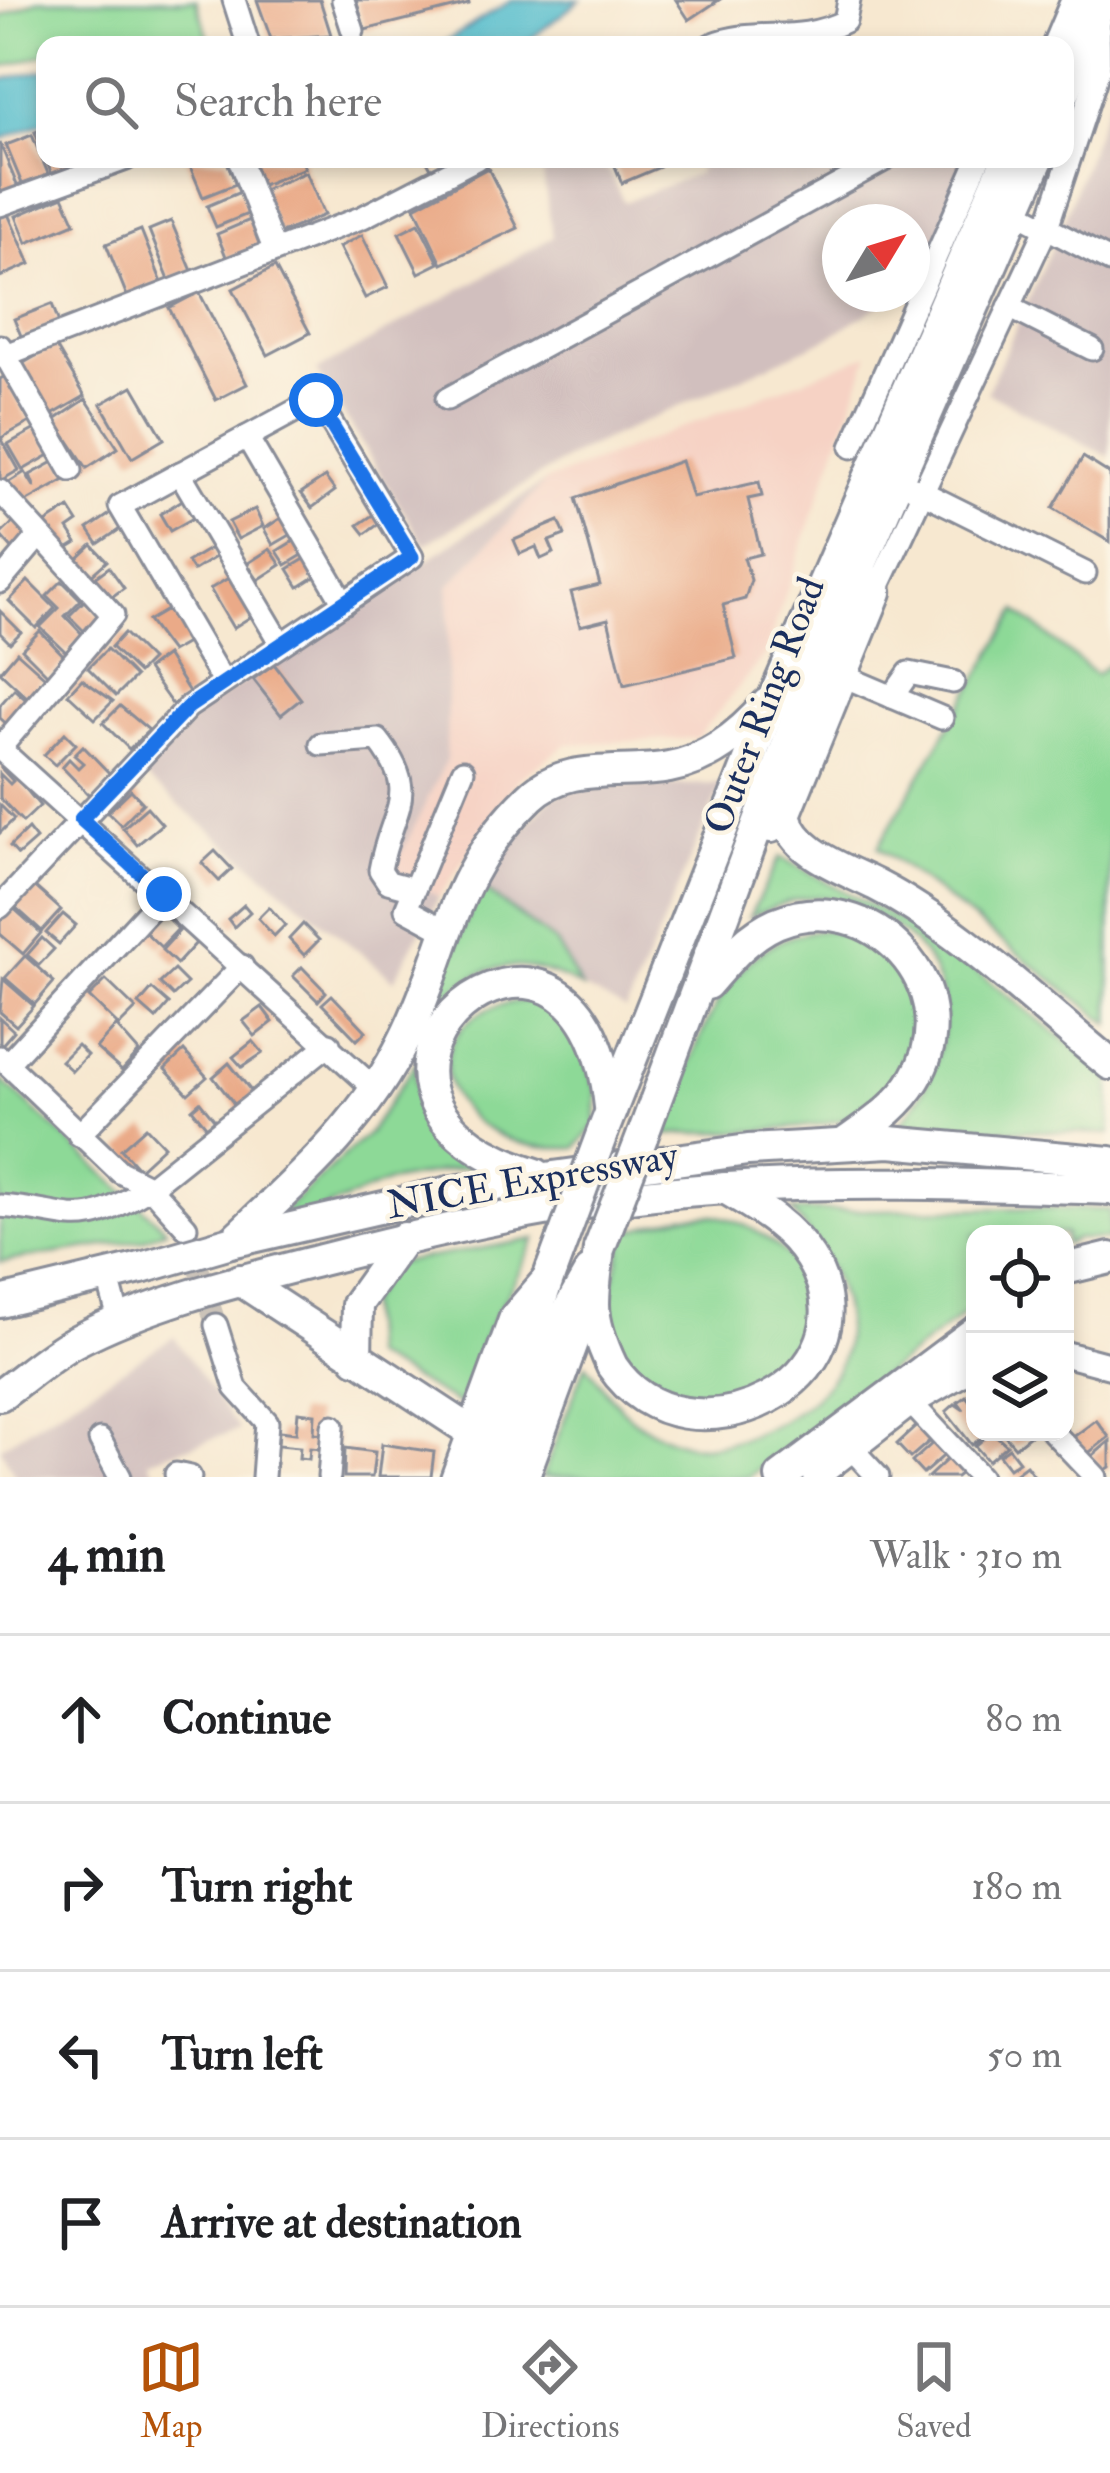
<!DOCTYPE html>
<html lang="en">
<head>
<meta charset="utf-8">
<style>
  body { margin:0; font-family:"IM FELL Double Pica",serif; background:#f6f6f6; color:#202124 }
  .controls { position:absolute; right:36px; bottom:36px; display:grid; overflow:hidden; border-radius:24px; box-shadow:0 6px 18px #0003 }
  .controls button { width:108px; height:108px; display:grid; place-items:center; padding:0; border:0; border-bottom:3px solid #e0e0e0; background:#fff; color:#202124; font:60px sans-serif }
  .compass { position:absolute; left:822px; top:204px; width:108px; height:108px; border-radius:50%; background:#fff; box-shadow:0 6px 18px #0003; rotate:52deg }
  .stop { position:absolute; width:36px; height:36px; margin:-27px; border:9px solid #1a73e8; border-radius:50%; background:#fff }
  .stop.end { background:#1a73e8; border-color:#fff; box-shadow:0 3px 12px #0008 }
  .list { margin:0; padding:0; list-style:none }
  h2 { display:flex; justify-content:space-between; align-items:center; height:156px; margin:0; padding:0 48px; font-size:51px }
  h2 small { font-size:39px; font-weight:400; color:#757577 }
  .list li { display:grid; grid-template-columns:78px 1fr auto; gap:36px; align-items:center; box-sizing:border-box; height:168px; padding:0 48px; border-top:3px solid #e0e0e0 }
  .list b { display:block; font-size:45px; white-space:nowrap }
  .list em { font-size:39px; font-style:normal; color:#757577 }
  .icon { flex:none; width:66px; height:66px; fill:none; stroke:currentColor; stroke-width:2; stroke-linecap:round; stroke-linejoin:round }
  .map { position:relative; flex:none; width:1110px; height:1477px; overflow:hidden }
  .search { position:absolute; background:#fff; box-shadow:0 6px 18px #0003; left:36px; right:36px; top:36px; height:132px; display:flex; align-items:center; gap:30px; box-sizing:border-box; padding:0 42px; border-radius:24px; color:#757577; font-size:45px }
  .sheet { height:828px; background:#fff }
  nav { display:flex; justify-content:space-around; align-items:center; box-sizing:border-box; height:168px; border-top:3px solid #e0e0e0; background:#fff; font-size:33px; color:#757577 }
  nav a { display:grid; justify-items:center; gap:6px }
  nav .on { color:#b45309 }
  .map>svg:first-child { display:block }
  .built { fill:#f6d2c4 }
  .industrial { fill:#d1bfbe }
  .green { fill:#8dd997; stroke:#54847a; stroke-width:3 }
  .water { fill:#50bbcc; stroke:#367595; stroke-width:3 }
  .building { fill:#eaaa88 }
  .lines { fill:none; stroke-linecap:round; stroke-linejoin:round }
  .minor-tunnel { stroke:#cbc3b9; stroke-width:21; stroke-dasharray:21 10; stroke-linecap:butt }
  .minor-casing { stroke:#898c97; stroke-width:27 }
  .major-casing { stroke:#898c97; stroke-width:30 }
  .highway-casing { stroke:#898c97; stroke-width:36 }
  .minor { stroke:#fff; stroke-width:21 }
  .major { stroke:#fff; stroke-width:24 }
  .highway { stroke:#fff; stroke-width:30 }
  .highway-bridge-casing { stroke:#898c97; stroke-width:36; stroke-linecap:butt }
  .highway-bridge { stroke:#fff; stroke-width:30 }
  .route { stroke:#1a73e8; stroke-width:15 }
  .labels { text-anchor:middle; stroke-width:9; stroke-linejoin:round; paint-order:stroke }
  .street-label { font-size:39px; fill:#1b2f5e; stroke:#fcf5e5 }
</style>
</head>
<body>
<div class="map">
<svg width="1110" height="1477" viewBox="0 0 1110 1477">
  <rect width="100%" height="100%" fill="#fcf5e5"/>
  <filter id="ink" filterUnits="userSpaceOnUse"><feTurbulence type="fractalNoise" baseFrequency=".00833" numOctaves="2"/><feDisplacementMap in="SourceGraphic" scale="24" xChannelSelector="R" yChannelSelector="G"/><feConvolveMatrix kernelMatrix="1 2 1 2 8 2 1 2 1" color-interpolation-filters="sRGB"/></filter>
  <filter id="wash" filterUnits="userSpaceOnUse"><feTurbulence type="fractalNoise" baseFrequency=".004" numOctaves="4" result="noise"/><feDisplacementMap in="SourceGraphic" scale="48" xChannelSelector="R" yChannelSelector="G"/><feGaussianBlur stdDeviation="2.7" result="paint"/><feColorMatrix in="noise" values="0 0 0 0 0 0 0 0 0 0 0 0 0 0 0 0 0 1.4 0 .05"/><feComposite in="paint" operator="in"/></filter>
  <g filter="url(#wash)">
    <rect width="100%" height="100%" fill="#f7e8d0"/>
    <path class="built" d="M869 354 764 656 697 738 567 744 517 780 439 897 393 871 445 760 449 586 546 481Z"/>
    <g class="industrial">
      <path d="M1110 96V457L987 392 1063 223Z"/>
      <path d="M566 159H602L624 202 699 173 695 159H976L922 278 912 284V222H840V294H897L826 339 580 451 424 545 317 371 553 237 542 171Z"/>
      <path d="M546 481 449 586 446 760 393 871 439 897 394 980 142 775 202 710Z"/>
      <path d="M722 784 626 1010 581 987 556 943 481 887 499 856 553 796 596 786Z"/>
      <path d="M174 1337 239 1430 148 1460 158 1477H16L0 1447Z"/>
    </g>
    <g class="green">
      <path d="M39 0H196L211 45H45V54L0 68V17Z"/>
      <path d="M1017 611 1096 675 1110 663V1024L878 847Z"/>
      <path d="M780 857 936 940 1110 1075V1134L900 1125C955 1058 967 965 881 919 860 909 843 898 820 897 795 896 772 908 749 917Z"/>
      <path d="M481 887 556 943 581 987C521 954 470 959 429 1018L426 1012Z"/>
      <path d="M825 930C928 948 947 1073 855 1115 815 1133 711 1131 663 1135 697 1054 718 936 825 930Z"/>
      <path d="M530 1000 561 1012 575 1026 597 1092 596 1125 576 1148C428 1156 400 1010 530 1000Z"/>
      <path d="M417 1061 415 1082 428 1125 470 1166 388 1182 305 1217 287 1215 285 1209 369 1133Z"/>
      <path d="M0 1079 166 1229 142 1240 0 1262Z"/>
      <path d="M1041 1208 1110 1210V1239H1076L1065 1245V1234H975V1306L748 1477H542L586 1364C602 1385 619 1411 642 1425 656 1434 687 1447 703 1446 753 1444 838 1401 845 1345 851 1292 822 1250 792 1211Z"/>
      <path d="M714 1215C774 1228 838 1285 800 1353 792 1366 780 1379 771 1391L679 1410C662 1398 629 1381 619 1363 598 1326 616 1269 626 1232L683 1216Z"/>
      <path d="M536 1239 483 1341 460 1405 370 1356 367 1304 391 1264Z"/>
    </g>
    <g class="water">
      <path d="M512 0H580L523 45H440Z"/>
      <path d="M45 70V122L0 140V80Z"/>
    </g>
    <g id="blocks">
      <g class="building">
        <path d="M257 0H320L331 35 271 39Z"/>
        <path d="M356 0H468L469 4 365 30Z"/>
        <path d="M676 0H719L689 20Z"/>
        <path d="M45 128V157L35 132Z"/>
        <path d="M32 135 49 176 23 186 6 145Z"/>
        <path d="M0 143 19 190 0 195Z"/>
        <path d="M46 159H71L75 170 53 178Z"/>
        <path d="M187 159H226L236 184 203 197Z"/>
        <path d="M248 159H301L305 168 260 186Z"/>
        <path d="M426 159H462L433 172Z"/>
        <path d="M612 159H657L660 167 622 183Z"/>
        <path d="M488 168 518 228 442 264 415 207Z"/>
        <path d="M306 172 324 215 279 234 261 191Z"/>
        <path d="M240 192 248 214 216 227 207 206Z"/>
        <path d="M63 196 75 223 27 243 16 216Z"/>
        <path d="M8 214 30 264 0 277V217Z"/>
        <path d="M250 220 261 245 227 259 217 234Z"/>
        <path d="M171 221 192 271 169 280 149 230Z"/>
        <path d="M419 223 439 263 419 273 399 233Z"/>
        <path d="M141 230 162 283 127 296 106 244Z"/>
        <path d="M362 235 388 287 365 298 339 247Z"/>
        <path d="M275 267 310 333 268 355 233 289Z"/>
        <path d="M199 292 247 384 216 400 169 308Z"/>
        <path d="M52 304 59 323 22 338 14 319Z"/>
        <path d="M55 345 85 396 52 415 22 364Z"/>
        <path d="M5 376 30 422 1 438 19 470 0 481V379Z"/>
        <path d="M133 386 164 439 132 458 101 404Z"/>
        <path d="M86 399 118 448 87 468 55 420Z"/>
        <path d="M39 427 53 453 23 470 8 444Z"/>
        <path d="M1083 457 1110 474V542L1053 508Z"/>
        <path d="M61 458 72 476 20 505 6 484 25 472 35 488 30 475Z"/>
        <path d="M681 461 692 497 759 482 762 496 748 499 761 554 744 558 751 580 745 599 723 605 736 658 624 685 608 619 580 626 571 592 600 585 576 498Z"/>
        <path d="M325 477 335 491 312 508 301 493Z"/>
        <path d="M184 499 195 517 170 531 160 514Z"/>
        <path d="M69 508 78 522 68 529 77 543 61 553 43 525Z"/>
        <path d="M255 509 263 526 238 539 229 522Z"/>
        <path d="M113 512 123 527 98 544 88 529Z"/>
        <path d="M377 512 383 521 365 534 358 525Z"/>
        <path d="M287 514 297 531 273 545 264 529Z"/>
        <path d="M17 519 33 536 16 553 0 535Z"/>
        <path d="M559 521 565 535 549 541 554 553 541 559 536 547 520 554 514 540Z"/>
        <path d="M300 537 309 551 286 565 277 551Z"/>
        <path d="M92 545 107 561 88 578 74 562Z"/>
        <path d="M212 547 217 556 193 571 187 562Z"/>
        <path d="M270 549 281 565 258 580 247 564Z"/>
        <path d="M313 554 324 571 299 587 288 569Z"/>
        <path d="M109 567 124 588 105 602 90 581Z"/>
        <path d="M237 573 260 611 233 628 210 589Z"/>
        <path d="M28 581 55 608 36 628 9 601Z"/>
        <path d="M62 581 81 600 65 616 84 636 67 653 40 627 59 608 47 596Z"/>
        <path d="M84 601 103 620 88 635 69 616Z"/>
        <path d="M172 607 192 640 171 652 148 621Z"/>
        <path d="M0 611 21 632 10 643 0 633Z"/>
        <path d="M40 631 68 660 50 677 22 649Z"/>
        <path d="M124 633 151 660 138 673 111 647Z"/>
        <path d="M107 649 135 677 116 696 88 668Z"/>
        <path d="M17 652 45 677 27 697 0 672Z"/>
        <path d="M166 655 191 695 174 707 147 669Z"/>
        <path d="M274 664 301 699 281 715 253 679Z"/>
        <path d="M82 679 113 701 95 719 68 694Z"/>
        <path d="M14 689 30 703 9 726 0 718V705Z"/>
        <path d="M120 706 149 730 129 749 103 723Z"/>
        <path d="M65 733 76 744 55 765 44 755Z"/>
        <path d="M83 746 112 776 91 797 62 767 69 759 78 768 83 763 74 755Z"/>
        <path d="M5 764 40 806 23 822 0 798V774L10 784 13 781 1 768Z"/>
        <path d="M131 790 143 803 121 825 108 812Z"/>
        <path d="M0 805 14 819 0 833Z"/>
        <path d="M147 807 162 824 137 845 123 828Z"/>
        <path d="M28 829 36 839 18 855 10 846Z"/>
        <path d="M215 851 232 869 219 881 202 863Z"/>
        <path d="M32 884 61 910 42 931 13 905Z"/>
        <path d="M244 905 250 912 234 927 228 919Z"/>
        <path d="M12 907 41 933 23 954 0 934V920Z"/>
        <path d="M269 907 285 925 274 936 258 918Z"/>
        <path d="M162 913 178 929 161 947 144 931Z"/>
        <path d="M63 914 76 925 59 944 46 933Z"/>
        <path d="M303 924 319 940 304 955 289 939Z"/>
        <path d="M181 929 196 943 177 964 162 950Z"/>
        <path d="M42 938 54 949 39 965 27 955Z"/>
        <path d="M25 956 54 982 35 1004 5 978Z"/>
        <path d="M302 967 326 992 318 1001 293 976Z"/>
        <path d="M174 970 187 983 173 996 160 983Z"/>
        <path d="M3 979 34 1006 16 1026 0 1012Z"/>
        <path d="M106 980 136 1009 119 1026 89 997Z"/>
        <path d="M152 989 169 1004 156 1019 139 1004Z"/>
        <path d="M332 995 366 1031 357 1040 322 1004Z"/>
        <path d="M262 1007 273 1022 255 1036 243 1021Z"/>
        <path d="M0 1018 14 1031 0 1047Z"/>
        <path d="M116 1026 139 1052 122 1071 96 1048Z"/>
        <path d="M253 1041 263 1053 242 1067 233 1057Z"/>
        <path d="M77 1045 87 1055 72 1071 61 1061Z"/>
        <path d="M184 1051 207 1077 188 1094 165 1069Z"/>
        <path d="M229 1063 255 1096 239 1110 213 1077Z"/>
        <path d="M200 1102 218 1124 210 1131 192 1109Z"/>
        <path d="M146 1127 164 1146 139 1169 121 1149Z"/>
        <path d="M966 1396 974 1406 975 1432H989L972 1445 946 1412 955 1404 964 1410 958 1402Z"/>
        <path d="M298 1412 315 1414 314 1433 337 1435 336 1450 310 1448 309 1459 299 1458 300 1447 278 1445 279 1431 296 1433Z"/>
        <path d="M1096 1420 1109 1437 1086 1455 1072 1438Z"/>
        <path d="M920 1423 933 1438 910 1458 897 1444Z"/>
        <path d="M992 1432 1007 1445 988 1461 975 1446Z"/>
        <path d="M1002 1432H1034L1015 1447Z"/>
        <path d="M936 1440 948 1452 923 1474 912 1462Z"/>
        <path d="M1110 1441V1467L1104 1471 1092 1456Z"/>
        <path d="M382 1444 434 1452 431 1477H378Z"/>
        <path d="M345 1448 375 1452 372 1477H344Z"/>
        <path d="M1009 1448 1019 1461 1009 1468 999 1455Z"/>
        <path d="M953 1454 966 1469 956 1477H928Z"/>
        <path d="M1026 1465 1035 1477H1010Z"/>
      </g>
    </g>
  </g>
  <g filter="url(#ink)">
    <use href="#blocks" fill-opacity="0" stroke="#898c97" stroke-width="3"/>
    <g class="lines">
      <path class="minor-tunnel" d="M190 1240 216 1325"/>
      <defs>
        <g id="minor">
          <path d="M234 0 248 44"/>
          <path d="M343 0 353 31"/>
          <path d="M711 45C757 26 795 46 845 21L849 0"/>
          <path d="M239 159 274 249"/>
          <path d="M0 205 126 159"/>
          <path d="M1017 212 1110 261"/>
          <path d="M1009 307 1092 349"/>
          <path d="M0 346 71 470"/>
          <path d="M0 357 363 217 476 159"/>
          <path d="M447 399 886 159"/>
          <path d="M247 437 344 603"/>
          <path d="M852 447 979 159"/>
          <path d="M180 473 281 644"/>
          <path d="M914 488 1085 573"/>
          <path d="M0 491 113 615 0 748"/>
          <path d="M0 582 39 536"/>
          <path d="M876 592 1047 227 1099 69 1098 20"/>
          <path d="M834 672 942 718"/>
          <path d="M892 697 909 673 953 682"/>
          <path d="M321 744 378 740C422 796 391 808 380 870L388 882 414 889"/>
          <path d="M0 749 376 1090"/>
          <path d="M0 907 188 707 412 557 317 399 120 506 220 677"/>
          <path d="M443 929 406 909 463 771"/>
          <path d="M0 1057 120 1172 150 1187 329 1044"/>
          <path d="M8 1063 164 894"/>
          <path d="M79 1135 242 966"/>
          <path d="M0 1206C78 1212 75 1234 150 1187L186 1227"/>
          <path d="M108 1278 120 1323"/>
          <path d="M216 1325 236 1388 267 1422 263 1477"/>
          <path d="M911 1403 980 1477"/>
          <path d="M1053 1432 1096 1477"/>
          <path d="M100 1440 120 1477"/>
          <path d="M851 1448 878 1477"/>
          <path d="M176 1474 190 1477"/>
          <path d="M329 1477 333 1426"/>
          <path d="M452 1477 511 1315 543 1278"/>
          <path d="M528 1477 577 1344 583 1295"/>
        </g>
        <g id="major">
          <path d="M1065 1354 1110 1366"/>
          <path d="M816 1477 911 1403 975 1366"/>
        </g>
        <g id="highway">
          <path d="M1058 45 1077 0"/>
          <path d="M1065 91 1101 0"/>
          <path d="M785 815C795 854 843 868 876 885 961 929 1036 1004 1110 1064"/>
          <path d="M771 827 785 815 876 592 858 570"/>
          <path d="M707 984C727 961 747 936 776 923 870 883 970 988 915 1079 899 1106 873 1123 848 1141"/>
          <path d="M603 1131 775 695 1007 159"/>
          <path d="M642 1137 817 665 1038 159"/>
          <path d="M536 1174C268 1091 581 830 610 1107"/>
          <path d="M236 1238C302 1176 365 1121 405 1038 451 946 448 876 530 797 567 761 622 776 669 767 708 760 742 733 767 704"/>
          <path d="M231 1242 453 1191 748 1150 890 1142 1110 1162"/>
          <path d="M599 1249C597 1267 594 1286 594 1304 594 1325 603 1347 612 1366 686 1477 885 1378 810 1258 789 1225 757 1207 725 1188"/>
          <path d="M1065 1269 1110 1258"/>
          <path d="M240 1280 469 1430"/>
          <path d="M0 1302 141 1268"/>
          <path d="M356 1358 357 1304 404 1238"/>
          <path d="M0 1395C24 1378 48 1356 74 1342 154 1300 247 1279 333 1257 462 1224 595 1195 728 1188 855 1180 982 1185 1110 1189"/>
          <path d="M478 1477 552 1268"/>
          <path d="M504 1477 553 1337 590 1272"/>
          <path d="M781 1477 975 1332"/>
        </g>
      </defs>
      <use href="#minor" class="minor-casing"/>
      <use href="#major" class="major-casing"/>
      <use href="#highway" class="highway-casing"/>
      <use href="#minor" class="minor"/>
      <use href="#major" class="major"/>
      <use href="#highway" class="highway"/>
      <defs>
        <g id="highway-bridge">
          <path d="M599 1249 642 1137"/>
          <path d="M141 1268 231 1242"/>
          <path d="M552 1268 603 1131"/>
        </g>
      </defs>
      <use href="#highway-bridge" class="highway-bridge-casing"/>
      <use href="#highway-bridge" class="highway-bridge"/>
    </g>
  </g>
  <g class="lines" filter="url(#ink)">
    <path class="route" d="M164 894 81 819 188 707 412 557 316 400"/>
  </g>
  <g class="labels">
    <g class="street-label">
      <text transform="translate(763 705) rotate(-69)" y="14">Outer Ring Road</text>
      <text transform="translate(532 1179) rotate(-10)" y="14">NICE Expressway</text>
    </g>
  </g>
</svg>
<div class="controls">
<button><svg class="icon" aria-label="locate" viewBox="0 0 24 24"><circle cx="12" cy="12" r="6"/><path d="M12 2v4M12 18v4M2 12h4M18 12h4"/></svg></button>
<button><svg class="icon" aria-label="layers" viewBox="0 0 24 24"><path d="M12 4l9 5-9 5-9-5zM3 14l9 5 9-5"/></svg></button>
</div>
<svg class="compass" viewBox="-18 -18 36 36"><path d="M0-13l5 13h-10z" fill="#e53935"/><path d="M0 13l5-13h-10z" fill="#757577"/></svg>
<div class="stop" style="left:316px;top:400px"></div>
<div class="stop end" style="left:164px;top:894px"></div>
<div class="search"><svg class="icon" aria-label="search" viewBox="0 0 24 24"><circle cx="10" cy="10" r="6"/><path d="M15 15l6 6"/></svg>Search here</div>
</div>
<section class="sheet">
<h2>4 min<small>Walk · 310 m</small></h2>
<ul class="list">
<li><svg class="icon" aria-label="ahead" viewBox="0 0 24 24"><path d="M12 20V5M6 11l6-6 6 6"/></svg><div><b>Continue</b></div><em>80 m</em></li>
<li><svg class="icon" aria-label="right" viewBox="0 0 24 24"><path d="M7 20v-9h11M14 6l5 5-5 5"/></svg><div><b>Turn right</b></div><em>180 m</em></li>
<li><svg class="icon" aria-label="left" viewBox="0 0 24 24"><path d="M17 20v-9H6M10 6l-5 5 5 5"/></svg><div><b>Turn left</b></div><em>50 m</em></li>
<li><svg class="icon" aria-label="arrive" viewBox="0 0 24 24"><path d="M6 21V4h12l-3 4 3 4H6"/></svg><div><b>Arrive at destination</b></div></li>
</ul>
</section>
<nav>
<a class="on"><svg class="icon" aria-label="map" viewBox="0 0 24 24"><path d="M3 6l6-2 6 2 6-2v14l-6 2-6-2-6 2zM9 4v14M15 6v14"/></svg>Map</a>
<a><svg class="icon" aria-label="directions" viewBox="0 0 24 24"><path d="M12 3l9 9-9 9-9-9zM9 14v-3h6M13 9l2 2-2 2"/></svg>Directions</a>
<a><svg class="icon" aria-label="saved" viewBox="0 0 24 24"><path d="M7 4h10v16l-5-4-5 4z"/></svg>Saved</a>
</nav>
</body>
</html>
